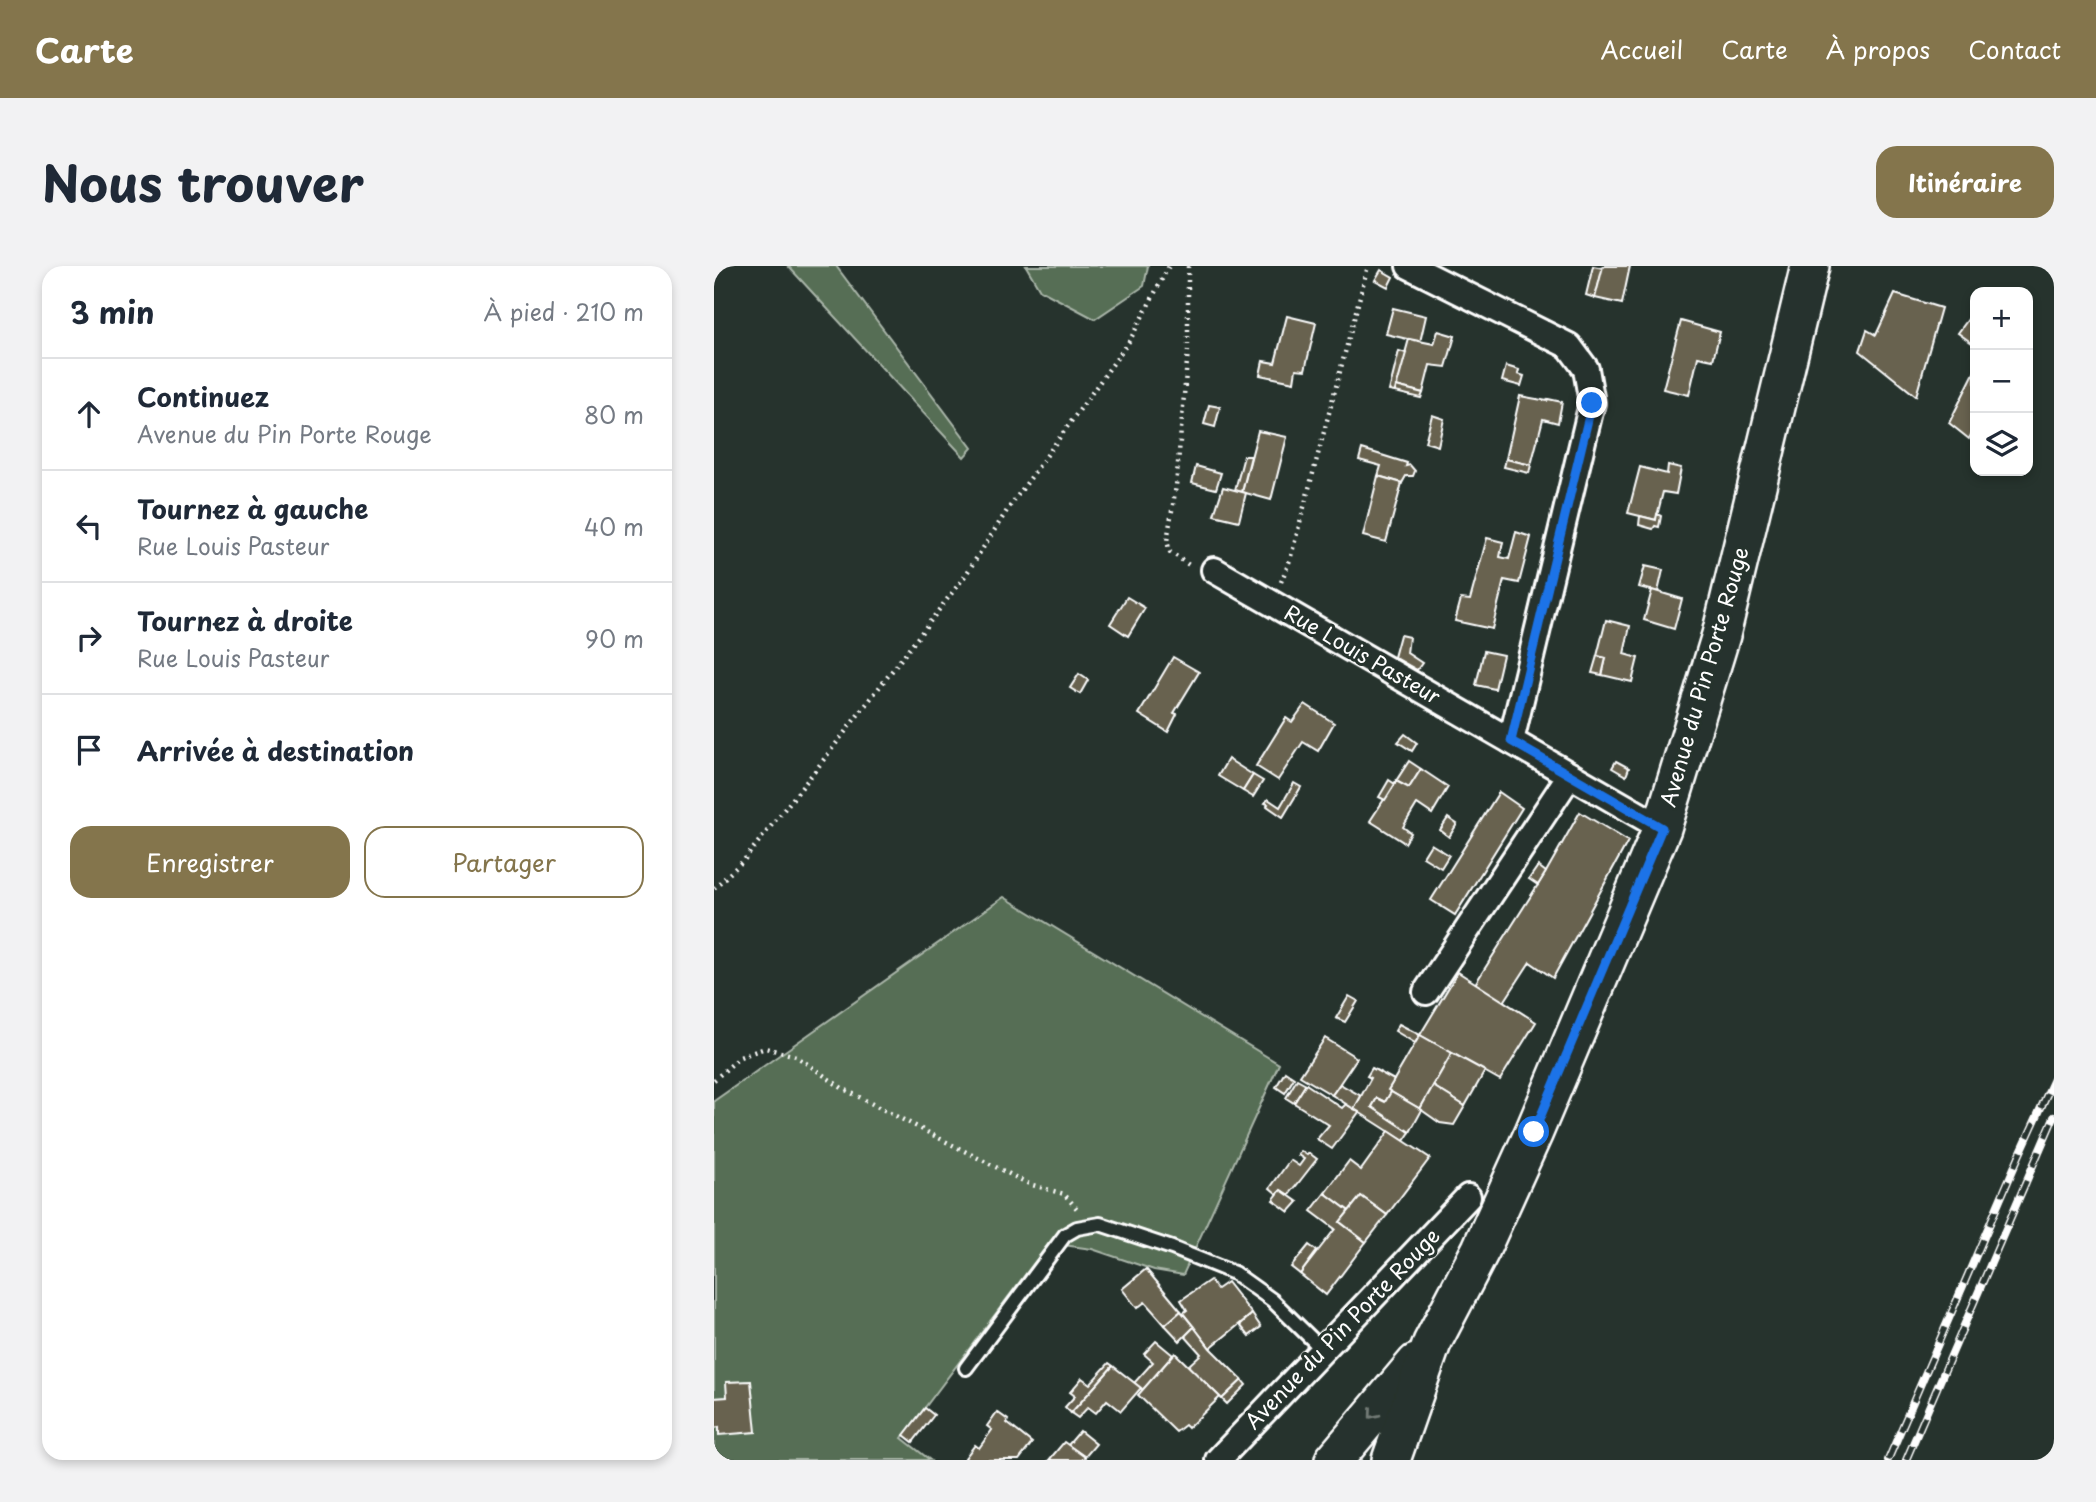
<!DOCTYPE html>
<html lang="fr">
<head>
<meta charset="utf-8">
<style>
  body { margin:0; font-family:"Playpen Sans",sans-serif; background:#f2f2f3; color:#1f2937 }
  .controls { position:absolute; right:21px; top:21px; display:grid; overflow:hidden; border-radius:14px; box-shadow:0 4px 10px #0003 }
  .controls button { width:63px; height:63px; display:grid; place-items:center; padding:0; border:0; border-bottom:2px solid #e0e1e3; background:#fff; color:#1f2937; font:35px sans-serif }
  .stop { position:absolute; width:21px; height:21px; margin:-16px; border:5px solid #1a73e8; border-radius:50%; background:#fff }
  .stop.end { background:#1a73e8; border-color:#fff; box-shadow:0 2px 7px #0008 }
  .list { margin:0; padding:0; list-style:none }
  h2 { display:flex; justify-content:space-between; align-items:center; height:91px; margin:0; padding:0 28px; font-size:30px }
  h2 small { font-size:23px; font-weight:400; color:#747a83 }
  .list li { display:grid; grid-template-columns:46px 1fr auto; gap:21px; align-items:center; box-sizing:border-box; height:112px; padding:0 28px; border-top:2px solid #e0e1e3 }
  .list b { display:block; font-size:26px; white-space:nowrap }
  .list p { margin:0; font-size:23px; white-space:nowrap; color:#747a83 }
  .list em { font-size:23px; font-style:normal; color:#747a83 }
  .actions { display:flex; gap:14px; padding:21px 28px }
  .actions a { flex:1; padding:16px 0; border:2px solid #84754c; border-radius:21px; text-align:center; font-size:24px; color:#84754c }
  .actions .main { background:#84754c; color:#fff }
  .icon { flex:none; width:38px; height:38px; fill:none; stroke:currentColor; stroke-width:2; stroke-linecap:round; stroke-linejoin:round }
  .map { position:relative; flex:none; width:1340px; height:1194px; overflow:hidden; border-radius:21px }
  header { display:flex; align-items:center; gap:42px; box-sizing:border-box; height:98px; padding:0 35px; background:#84754c; color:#fff }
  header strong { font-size:33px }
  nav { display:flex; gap:38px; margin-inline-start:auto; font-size:24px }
  .intro { display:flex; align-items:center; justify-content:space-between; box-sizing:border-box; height:168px; padding:0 42px }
  h1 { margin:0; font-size:49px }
  .button { padding:18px 32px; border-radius:21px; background:#84754c; color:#fff; font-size:24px; font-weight:700 }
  main { display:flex; gap:42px; padding:0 42px }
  aside { flex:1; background:#fff; border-radius:21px; box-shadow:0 4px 10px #0003 }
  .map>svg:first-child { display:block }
  .green { fill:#566e54; stroke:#aab6aa; stroke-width:2 }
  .building { fill:#67624f; stroke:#fff; stroke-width:2 }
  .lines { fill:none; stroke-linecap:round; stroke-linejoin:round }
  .service-casing { stroke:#fff; stroke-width:18 }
  .minor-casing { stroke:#fff; stroke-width:30 }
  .secondary-casing { stroke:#fff; stroke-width:42 }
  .path { stroke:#fff; stroke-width:4.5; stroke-dasharray:2 5; stroke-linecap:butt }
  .service { stroke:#26332d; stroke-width:12 }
  .minor { stroke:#26332d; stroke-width:24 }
  .secondary { stroke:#26332d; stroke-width:37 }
  .rail-casing { stroke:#fff; stroke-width:8 }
  .rail { stroke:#26332d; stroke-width:5; stroke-dasharray:16; stroke-linecap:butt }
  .oneway { stroke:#727a76 }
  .route { stroke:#1a73e8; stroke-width:9 }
  .labels { text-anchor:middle; stroke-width:6; stroke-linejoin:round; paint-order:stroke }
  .street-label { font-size:21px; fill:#fff; stroke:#26332d }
</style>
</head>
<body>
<header>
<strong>Carte</strong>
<nav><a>Accueil</a><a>Carte</a><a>À propos</a><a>Contact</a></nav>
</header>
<div class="intro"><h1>Nous trouver</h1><a class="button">Itinéraire</a></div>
<main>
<aside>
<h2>3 min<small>À pied · 210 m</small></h2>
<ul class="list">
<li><svg class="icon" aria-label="ahead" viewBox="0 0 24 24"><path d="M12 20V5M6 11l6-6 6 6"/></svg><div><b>Continuez</b><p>Avenue du Pin Porte Rouge</p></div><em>80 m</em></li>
<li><svg class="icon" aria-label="left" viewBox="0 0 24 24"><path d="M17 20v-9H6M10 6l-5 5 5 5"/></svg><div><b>Tournez à gauche</b><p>Rue Louis Pasteur</p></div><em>40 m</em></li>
<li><svg class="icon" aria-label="right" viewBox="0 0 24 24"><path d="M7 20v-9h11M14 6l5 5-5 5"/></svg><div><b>Tournez à droite</b><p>Rue Louis Pasteur</p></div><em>90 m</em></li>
<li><svg class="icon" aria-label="arrive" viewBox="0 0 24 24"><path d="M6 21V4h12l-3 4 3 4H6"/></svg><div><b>Arrivée à destination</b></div></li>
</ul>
<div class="actions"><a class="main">Enregistrer</a><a>Partager</a></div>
</aside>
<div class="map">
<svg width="1340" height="1194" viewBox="0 0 1340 1194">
  <rect width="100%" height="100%" fill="#26332d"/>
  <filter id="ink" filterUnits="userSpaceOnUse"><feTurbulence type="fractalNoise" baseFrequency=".0143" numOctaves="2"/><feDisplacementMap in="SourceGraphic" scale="14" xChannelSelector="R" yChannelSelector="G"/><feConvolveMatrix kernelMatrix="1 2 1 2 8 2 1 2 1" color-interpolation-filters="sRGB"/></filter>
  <g filter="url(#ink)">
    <g class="green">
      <path d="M74 0H122L258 182 250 191Z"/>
      <path d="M312 0H434L430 20 381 53 326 24Z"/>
      <path d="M290 631 565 798 469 1009 440 1004 378 983 335 977 188 1172 216 1194H0V835Z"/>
    </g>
    <g class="building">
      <path d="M879 0 889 2 881 32 872 29Z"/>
      <path d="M889 0H916L908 38 881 32Z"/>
      <path d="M667 4 679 11 674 21 661 14Z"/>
      <path d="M1181 28 1227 42 1202 130 1146 85 1153 64 1162 69Z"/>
      <path d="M679 42 712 50 706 76 672 68Z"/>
      <path d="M573 50 602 57 591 104 582 103 580 116 546 109 549 95 561 97Z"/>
      <path d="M1255 52 1261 57V79L1244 67Z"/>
      <path d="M967 55 1006 66 999 94 984 91 975 129 949 123Z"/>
      <path d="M724 65 741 70 732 101 716 99 709 127 682 120 695 73 720 78Z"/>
      <path d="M685 85 692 87 681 126 675 125Z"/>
      <path d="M792 100 805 104 804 108 810 110 807 120 788 115Z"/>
      <path d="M1261 105V160L1255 173 1235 157Z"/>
      <path d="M682 120 709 127 707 132 681 126Z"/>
      <path d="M806 130 833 135 834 133 848 136 844 157 829 153 817 199 792 193Z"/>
      <path d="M495 139 506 141 501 161 490 158Z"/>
      <path d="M718 149 730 153 724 180 711 176Z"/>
      <path d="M544 165 573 171 557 234 528 226Z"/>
      <path d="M648 183 693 197 692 200 696 199 701 205 699 210H692L688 217 664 210 667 200 645 194Z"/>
      <path d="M530 190H537L528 226 521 224Z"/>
      <path d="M792 193 817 199 815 207 790 201Z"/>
      <path d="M954 199 967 202 962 228 949 226 942 254 914 247 926 201 953 208Z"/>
      <path d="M482 200 507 207 502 223 478 217Z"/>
      <path d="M664 210 688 217 672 276 649 270Z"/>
      <path d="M509 221 532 227 525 255 500 249Z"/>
      <path d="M943 248 947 250 945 261 941 260 939 263 925 259 926 250 942 254Z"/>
      <path d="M802 266 817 271 805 317 790 314 778 363 741 355 747 333 756 334 773 272 789 276 786 291 795 293Z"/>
      <path d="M931 300 949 304 944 326 925 321Z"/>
      <path d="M938 324 968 333 960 363 930 354Z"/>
      <path d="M413 331 431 342 414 370 396 358Z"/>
      <path d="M892 354 916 360 910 388 924 392 918 416 888 409 892 392 883 390Z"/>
      <path d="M686 369 695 371 693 387 708 397 703 404 680 391Z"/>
      <path d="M770 385 789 389 781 423 762 419Z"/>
      <path d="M883 390 892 392 888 409 878 407Z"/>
      <path d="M459 391 485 406 460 447 463 448 454 466 425 448Z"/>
      <path d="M365 408 374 414 366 428 356 422Z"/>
      <path d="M591 438 620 457 604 485 589 476 564 514 542 500 572 452 578 456Z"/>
      <path d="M691 468 703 477 698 485 684 476Z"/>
      <path d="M514 493 539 509 529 525 504 510Z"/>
      <path d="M695 495 707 503 695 522 682 515Z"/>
      <path d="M902 495 915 502 912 510 898 502Z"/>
      <path d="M707 503 734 521 718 548 703 538 689 561 697 567 691 577 656 555 682 515 695 522Z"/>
      <path d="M539 509 549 515 539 531 529 525Z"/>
      <path d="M675 514 681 518 671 534 665 531Z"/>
      <path d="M580 517 587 521 569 551 553 540 554 538 551 537 554 533 566 541Z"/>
      <path d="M785 526 808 542 741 649 717 634Z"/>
      <path d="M866 546 914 575 839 712 816 696 790 736 761 718 832 606Z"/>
      <path d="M734 552 743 558 735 571 726 564Z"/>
      <path d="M717 578 735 589 727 602 709 591Z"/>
      <path d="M824 600 832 606 824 619 815 613Z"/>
      <path d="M744 706 822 756 786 814 706 769Z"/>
      <path d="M635 730 644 735 631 756 622 752Z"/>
      <path d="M685 758 706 769 701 777 681 765Z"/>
      <path d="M706 769 738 787 706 843 674 824Z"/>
      <path d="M611 772 643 792 618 829 586 810Z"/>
      <path d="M738 787 771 805 751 840 719 820Z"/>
      <path d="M658 802 680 814 674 824 677 826 671 836 663 832 658 841 696 866 690 875 640 843 657 812 653 810Z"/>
      <path d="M571 806 580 812 571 827 562 821Z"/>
      <path d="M583 813 592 818 580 837 572 832Z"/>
      <path d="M592 818 628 842 632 838 645 846 618 883 603 873 615 859 580 837Z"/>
      <path d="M626 818 647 830 640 843 618 829Z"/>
      <path d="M719 820 751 840 740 859 726 857 706 843Z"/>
      <path d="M677 826 708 844 696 866 658 841 663 832 671 836Z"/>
      <path d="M675 865 716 892 673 949 647 930 635 945 611 927 635 895 647 904Z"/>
      <path d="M587 885 593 889 595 887 603 893 575 929 567 924 563 928 556 922 576 894 585 900 590 893 584 889Z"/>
      <path d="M567 924 584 936 575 946 559 934Z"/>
      <path d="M611 927 635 945 626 956 652 976 612 1029 586 1008 621 963 597 945Z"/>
      <path d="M647 930 673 949 652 976 626 956Z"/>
      <path d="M595 979 603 985 586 1008 577 1001Z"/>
      <path d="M432 1003 467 1045 451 1059 431 1036 423 1042 408 1023Z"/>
      <path d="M496 1014 503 1023 513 1016 538 1048 496 1082 469 1047 473 1044 467 1034Z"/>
      <path d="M467 1045 480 1061 466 1075 451 1059Z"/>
      <path d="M538 1048 547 1061 535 1070 526 1059Z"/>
      <path d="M480 1061 496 1082 528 1114 508 1133 474 1100 487 1088 471 1070Z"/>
      <path d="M442 1075 459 1089 429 1124 420 1117 439 1096 430 1088Z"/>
      <path d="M461 1087 506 1131 474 1162 471 1159 462 1166 424 1129Z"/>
      <path d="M395 1097 399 1100 357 1147 351 1141 361 1130 356 1126 368 1112 376 1118Z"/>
      <path d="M399 1100 427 1122 407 1145 393 1134 382 1147 374 1141 364 1152 357 1147Z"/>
      <path d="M528 1114 532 1119 513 1138 508 1133Z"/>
      <path d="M37 1115 42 1166 5 1169V1161L0 1162V1132L13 1131 12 1116Z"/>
      <path d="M211 1142 220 1149 199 1176 190 1169Z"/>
      <path d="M283 1146 294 1154 293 1157 318 1177 305 1194H253L251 1192 261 1179 265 1182 278 1164 273 1160Z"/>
      <path d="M366 1165 382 1178 371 1191 354 1179Z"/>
      <path d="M350 1176 371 1191 368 1194H335Z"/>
    </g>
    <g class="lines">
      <defs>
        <path id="service" d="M252 1102 351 969 363 962 386 958 458 982 520 1007 558 1034 609 1084"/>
        <g id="minor">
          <path d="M695 0 855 80 872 103 878 137 797 475"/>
          <path d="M500 304 948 562"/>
          <path d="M712 726 856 509"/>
          <path d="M504 1194 754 931"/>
        </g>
        <g id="secondary">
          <path d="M620 1194 702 1097"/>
          <path d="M677 1194 718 1077 767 983 820 866 948 562 1007 369 1096 0"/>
        </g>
      </defs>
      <use href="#service" class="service-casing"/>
      <use href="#minor" class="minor-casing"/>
      <use href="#secondary" class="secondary-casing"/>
      <g class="path">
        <path d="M474 0V84L462 220 453 275 456 286 475 299"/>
        <path d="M567 316 576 294 654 0"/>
        <path d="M0 622 30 594 104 501 251 310 294 243 416 74 455 0"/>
        <path d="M0 814 26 791 51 782 82 790 128 822 168 843 315 918 350 928 364 944"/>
      </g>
      <use href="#service" class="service"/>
      <use href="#minor" class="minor"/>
      <use href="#secondary" class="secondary"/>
      <defs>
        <g id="rail">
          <path d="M1174 1194 1305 890 1340 813"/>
          <path d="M1192 1194 1340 851"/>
        </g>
      </defs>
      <use href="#rail" class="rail-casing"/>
      <use href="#rail" class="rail"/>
    </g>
    <defs><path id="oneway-chevron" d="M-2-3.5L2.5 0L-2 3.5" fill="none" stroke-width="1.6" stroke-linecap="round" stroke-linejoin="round" transform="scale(1.75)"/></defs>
    <use class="oneway" href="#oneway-chevron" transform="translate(659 1148) rotate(130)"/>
  </g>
  <g class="lines" filter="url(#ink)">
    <path class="route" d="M820 866 948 562 797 475 878 137"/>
  </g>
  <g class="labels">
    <g class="street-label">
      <text transform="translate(648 389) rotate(30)" y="7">Rue Louis Pasteur</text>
      <text transform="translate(991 411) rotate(-74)" y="7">Avenue du Pin Porte Rouge</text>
      <text transform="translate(629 1063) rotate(-46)" y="7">Avenue du Pin Porte Rouge</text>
    </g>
  </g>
</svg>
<div class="controls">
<button>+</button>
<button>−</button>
<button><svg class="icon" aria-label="layers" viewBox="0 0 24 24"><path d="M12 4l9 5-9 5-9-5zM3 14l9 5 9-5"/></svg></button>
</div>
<div class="stop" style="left:820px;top:866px"></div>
<div class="stop end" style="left:878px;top:137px"></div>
</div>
</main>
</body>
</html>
